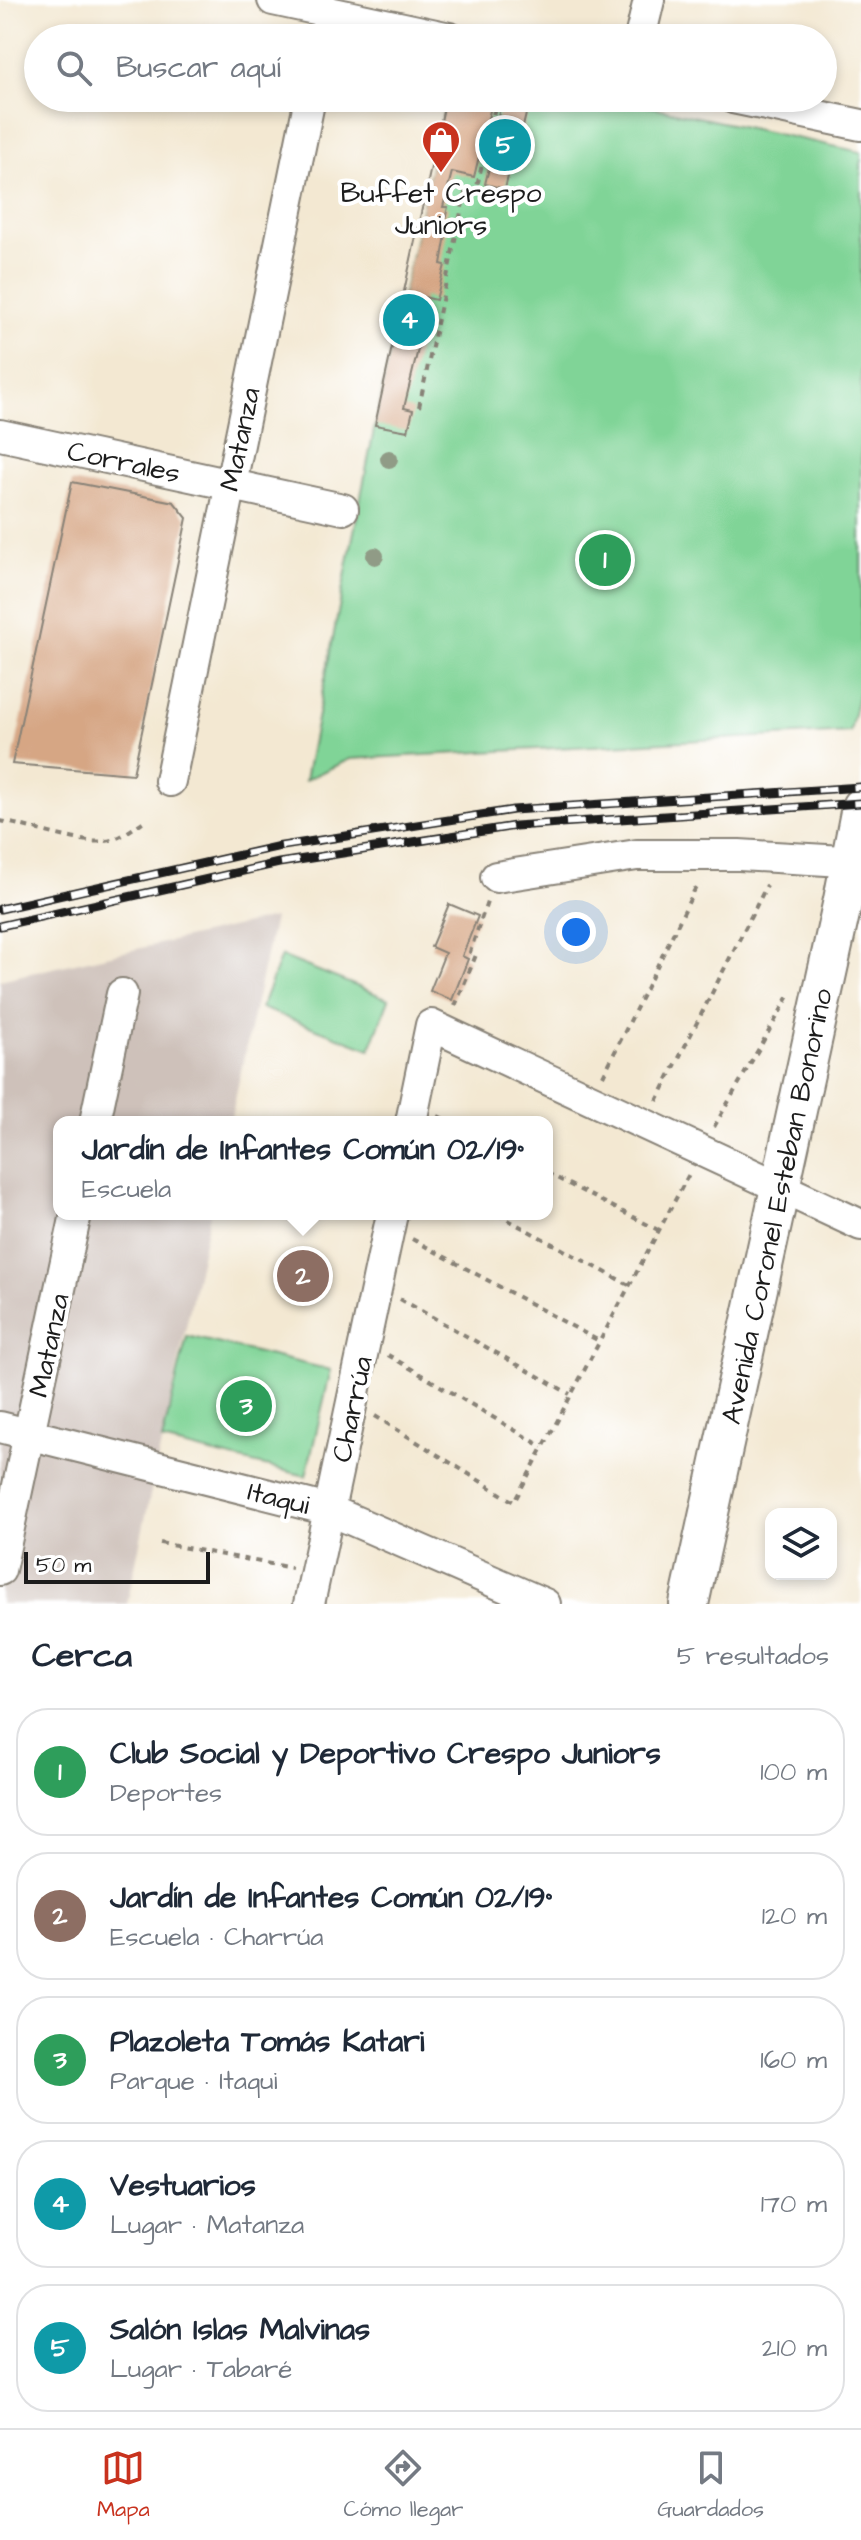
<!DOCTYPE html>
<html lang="es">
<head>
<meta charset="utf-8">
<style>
  body { margin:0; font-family:"Architects Daughter",sans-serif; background:#f6f6f7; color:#1f2937 }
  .controls { position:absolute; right:24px; bottom:24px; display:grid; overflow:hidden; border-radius:16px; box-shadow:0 4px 12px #0003 }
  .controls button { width:72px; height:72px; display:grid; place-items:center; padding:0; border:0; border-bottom:2px solid #e0e1e3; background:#fff; color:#1f2937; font:40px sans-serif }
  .scale { position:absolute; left:24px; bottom:20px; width:186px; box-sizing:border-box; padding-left:8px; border:4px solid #1c1c1c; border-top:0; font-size:22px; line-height:28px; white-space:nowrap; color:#1c1c1c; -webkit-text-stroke:6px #fff; paint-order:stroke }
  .you { position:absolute; left:576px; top:932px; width:28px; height:28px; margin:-20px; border:6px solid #fff; border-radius:50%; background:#1a73e8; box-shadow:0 0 0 12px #1a73e833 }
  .badge { display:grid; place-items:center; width:52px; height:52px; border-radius:50%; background:#c8321e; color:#fff; font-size:26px; font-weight:700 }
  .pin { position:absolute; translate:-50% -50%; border:4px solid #fff; box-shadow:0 2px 8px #0006 }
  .popup { position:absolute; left:53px; top:1116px; width:500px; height:104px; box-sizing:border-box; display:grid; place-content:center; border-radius:16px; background:#fff; filter:drop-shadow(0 2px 6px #0005); font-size:26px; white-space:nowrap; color:#747a83 }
  .popup b { font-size:30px; color:#1f2937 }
  .popup::after { content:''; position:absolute; left:50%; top:100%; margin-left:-16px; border:16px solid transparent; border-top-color:#fff }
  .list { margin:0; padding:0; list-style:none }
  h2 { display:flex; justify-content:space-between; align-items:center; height:104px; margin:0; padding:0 32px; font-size:34px }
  h2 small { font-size:26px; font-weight:400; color:#747a83 }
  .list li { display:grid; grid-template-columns:52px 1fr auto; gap:24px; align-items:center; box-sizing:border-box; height:128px; margin:0 16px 16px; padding:0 16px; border:2px solid #e0e1e3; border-radius:32px }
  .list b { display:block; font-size:30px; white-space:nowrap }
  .list p { margin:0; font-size:26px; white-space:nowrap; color:#747a83 }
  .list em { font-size:26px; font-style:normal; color:#747a83 }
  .icon { flex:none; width:44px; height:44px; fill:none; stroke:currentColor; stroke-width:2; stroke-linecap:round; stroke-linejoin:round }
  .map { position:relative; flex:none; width:861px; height:1604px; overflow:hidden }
  .search { position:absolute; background:#fff; box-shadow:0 4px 12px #0003; left:24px; right:24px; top:24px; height:88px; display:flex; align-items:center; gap:20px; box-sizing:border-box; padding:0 28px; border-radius:44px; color:#747a83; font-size:30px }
  .sheet { height:824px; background:#fff }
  nav { display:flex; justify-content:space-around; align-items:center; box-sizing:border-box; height:112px; border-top:2px solid #e0e1e3; background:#fff; font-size:22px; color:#747a83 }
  nav a { display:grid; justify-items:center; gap:4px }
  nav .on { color:#c8321e }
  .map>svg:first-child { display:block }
  .industrial { fill:#cec1ba }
  .green { fill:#80d497; stroke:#4e785a; stroke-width:2 }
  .building { fill:#d6a684 }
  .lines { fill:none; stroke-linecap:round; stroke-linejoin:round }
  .minor-casing { stroke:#888277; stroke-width:34 }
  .tertiary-casing { stroke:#888277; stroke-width:42 }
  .path { stroke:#888277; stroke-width:4; stroke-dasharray:6 6; stroke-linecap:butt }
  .minor { stroke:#fff; stroke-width:30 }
  .tertiary { stroke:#fff; stroke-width:38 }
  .rail-casing { stroke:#1c1c1c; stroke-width:9 }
  .rail { stroke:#fff; stroke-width:6; stroke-dasharray:18; stroke-linecap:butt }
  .tree { fill:#909b86 }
  .labels { text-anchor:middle; stroke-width:8; stroke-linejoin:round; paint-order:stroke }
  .poi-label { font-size:28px; fill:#1c1c1c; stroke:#fff }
  .street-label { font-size:28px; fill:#1c1c1c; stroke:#fff }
</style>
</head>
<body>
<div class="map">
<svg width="861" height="1604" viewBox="0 0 861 1604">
  <rect width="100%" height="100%" fill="#fff"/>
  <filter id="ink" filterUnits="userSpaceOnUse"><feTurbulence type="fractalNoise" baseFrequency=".0125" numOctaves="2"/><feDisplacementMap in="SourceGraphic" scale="16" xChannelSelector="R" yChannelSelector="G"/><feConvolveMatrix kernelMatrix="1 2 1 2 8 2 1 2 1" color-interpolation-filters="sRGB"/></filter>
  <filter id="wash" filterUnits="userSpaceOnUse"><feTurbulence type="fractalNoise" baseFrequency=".006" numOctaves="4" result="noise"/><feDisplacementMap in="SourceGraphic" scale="32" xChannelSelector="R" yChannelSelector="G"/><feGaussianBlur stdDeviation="1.8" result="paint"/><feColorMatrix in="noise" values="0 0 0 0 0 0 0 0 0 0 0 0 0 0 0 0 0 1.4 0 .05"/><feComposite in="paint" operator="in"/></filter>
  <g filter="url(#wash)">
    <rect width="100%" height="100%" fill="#f3e8d2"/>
    <path class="industrial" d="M274 918 230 1122H59V1214H210L127 1604H0V980Z"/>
    <g class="green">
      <path d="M446 98H610L861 152V682L850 732 350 759 305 780 375 425Z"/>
      <path d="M281 956 389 999 370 1049 261 1008Z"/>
      <path d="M187 1336 331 1370 306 1476 162 1441Z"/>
    </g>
    <g id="blocks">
      <g class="building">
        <path d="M446 98H493L474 177 452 172 443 207H448L443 228 447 229 441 264 445 265 436 300 424 297 415 340 420 341 404 408 413 410 408 431 375 425Z"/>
        <path d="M502 98H530L514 163 489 159Z"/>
        <path d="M490 164 510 168 505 189 485 184Z"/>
        <path d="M72 482 174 502 187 518 133 774 12 764Z"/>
        <path d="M449 904 478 916 462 956 468 959 452 1000 430 991 445 953 431 947Z"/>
      </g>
    </g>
  </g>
  <g filter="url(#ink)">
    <use href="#blocks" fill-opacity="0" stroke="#888277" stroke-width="2"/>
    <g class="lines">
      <defs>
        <g id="minor">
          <path d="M273 0 450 38"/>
          <path d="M640 38 649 0"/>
          <path d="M733 98 861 125"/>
          <path d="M0 435 343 509"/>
          <path d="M170 781 310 98"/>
          <path d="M496 877 637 855H739L861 862"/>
          <path d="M95 1122 122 994"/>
          <path d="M411 1122 431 1025 861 1225"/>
          <path d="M0 1427 329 1510 545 1604"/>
          <path d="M0 1570 76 1214"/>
          <path d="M309 1604 392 1214"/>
        </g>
        <path id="tertiary" d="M689 1604 843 900 861 807"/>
      </defs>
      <use href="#minor" class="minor-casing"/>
      <use href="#tertiary" class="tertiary-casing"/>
      <g class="path">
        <path d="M483 160 521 168"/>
        <path d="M419 407 466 189 476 191 497 98"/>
        <path d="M0 821C28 825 81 845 105 841 119 840 132 829 144 821"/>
        <path d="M455 1006 476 955 470 952 487 902"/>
        <path d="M603 1076 698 883"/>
        <path d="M657 1101 767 885"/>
        <path d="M438 1116 450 1122"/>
        <path d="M714 1127 789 996"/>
        <path d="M547 1173 658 1230"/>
        <path d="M497 1214 629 1285"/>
        <path d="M412 1239 599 1341"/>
        <path d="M400 1299 570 1394"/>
        <path d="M388 1355 543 1447"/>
        <path d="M375 1416 514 1502 689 1174"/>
        <path d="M160 1543 292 1568"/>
      </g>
      <use href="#minor" class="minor"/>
      <use href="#tertiary" class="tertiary"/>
      <defs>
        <g id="rail">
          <path d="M0 909 276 847 513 810 861 787"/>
          <path d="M0 926 279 863 515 826 861 803"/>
        </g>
      </defs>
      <use href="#rail" class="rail-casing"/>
      <use href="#rail" class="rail"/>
    </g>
    <g class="tree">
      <circle cx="389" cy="459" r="9"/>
      <circle cx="375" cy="556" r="9"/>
    </g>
  </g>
  <defs>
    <symbol id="shop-pin" viewBox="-11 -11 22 30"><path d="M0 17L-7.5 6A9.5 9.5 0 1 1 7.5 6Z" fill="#c8321e" stroke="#fff"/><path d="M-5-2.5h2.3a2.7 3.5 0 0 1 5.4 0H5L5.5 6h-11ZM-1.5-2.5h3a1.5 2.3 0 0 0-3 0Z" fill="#fff"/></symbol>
  </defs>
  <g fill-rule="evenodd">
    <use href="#shop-pin" x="419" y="118" width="44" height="60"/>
  </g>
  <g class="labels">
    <g class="poi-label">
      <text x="441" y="202">Buffet Crespo<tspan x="441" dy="32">Juniors</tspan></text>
    </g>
    <g class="street-label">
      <text transform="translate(239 439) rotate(-78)" y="10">Matanza</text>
      <text transform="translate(124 461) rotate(12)" y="10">Corrales</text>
      <text transform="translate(776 1206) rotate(-78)" y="10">Avenida Coronel Esteban Bonorino</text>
      <text transform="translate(48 1345) rotate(-78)" y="10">Matanza</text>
      <text transform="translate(351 1409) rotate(-78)" y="10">Charrúa</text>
      <text transform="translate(279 1497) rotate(14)" y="10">Itaqui</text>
    </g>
  </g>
</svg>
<div class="controls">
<button><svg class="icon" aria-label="layers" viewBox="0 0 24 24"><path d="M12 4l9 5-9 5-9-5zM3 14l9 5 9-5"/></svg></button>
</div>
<div class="scale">50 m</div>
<div class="you"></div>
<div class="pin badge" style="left:605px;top:560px;background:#2e9e5b">1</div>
<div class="pin badge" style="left:303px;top:1276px;background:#8d6e63">2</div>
<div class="popup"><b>Jardín de Infantes Común 02/19°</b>Escuela</div>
<div class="pin badge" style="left:246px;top:1406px;background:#2e9e5b">3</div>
<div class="pin badge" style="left:409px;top:320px;background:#0f9aa8">4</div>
<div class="pin badge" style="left:505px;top:145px;background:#0f9aa8">5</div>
<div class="search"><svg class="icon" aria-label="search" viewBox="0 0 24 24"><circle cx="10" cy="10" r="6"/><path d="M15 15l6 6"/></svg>Buscar aquí</div>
</div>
<section class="sheet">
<h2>Cerca<small>5 resultados</small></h2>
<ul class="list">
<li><span class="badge" style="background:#2e9e5b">1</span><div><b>Club Social y Deportivo Crespo Juniors</b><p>Deportes</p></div><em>100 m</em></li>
<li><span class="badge" style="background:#8d6e63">2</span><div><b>Jardín de Infantes Común 02/19°</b><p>Escuela · Charrúa</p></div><em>120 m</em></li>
<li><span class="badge" style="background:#2e9e5b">3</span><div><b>Plazoleta Tomás Katari</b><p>Parque · Itaqui</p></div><em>160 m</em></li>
<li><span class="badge" style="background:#0f9aa8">4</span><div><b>Vestuarios</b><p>Lugar · Matanza</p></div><em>170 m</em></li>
<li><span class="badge" style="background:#0f9aa8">5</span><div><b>Salón Islas Malvinas</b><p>Lugar · Tabaré</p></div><em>210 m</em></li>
</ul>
</section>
<nav>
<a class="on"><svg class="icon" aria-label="map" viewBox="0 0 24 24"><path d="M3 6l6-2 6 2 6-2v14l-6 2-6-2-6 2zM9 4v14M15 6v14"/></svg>Mapa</a>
<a><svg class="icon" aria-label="directions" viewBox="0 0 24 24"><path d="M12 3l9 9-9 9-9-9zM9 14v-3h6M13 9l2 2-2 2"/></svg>Cómo llegar</a>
<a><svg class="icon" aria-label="saved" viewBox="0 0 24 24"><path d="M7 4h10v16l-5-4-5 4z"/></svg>Guardados</a>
</nav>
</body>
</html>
